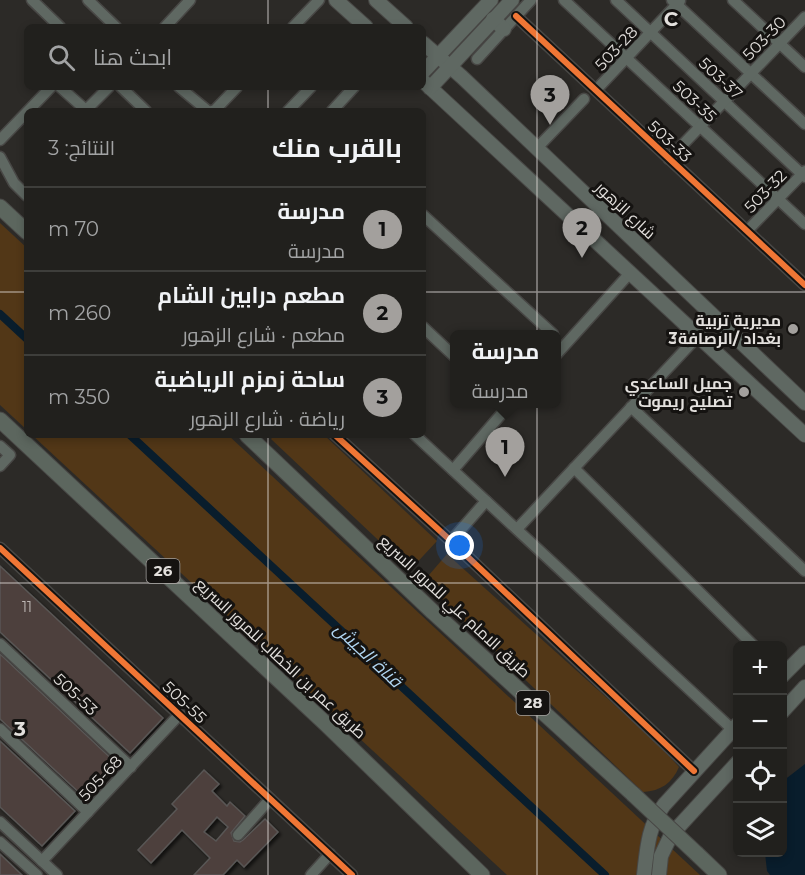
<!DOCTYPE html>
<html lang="ar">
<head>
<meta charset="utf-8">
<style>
  body { margin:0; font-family:Montserrat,Cairo,sans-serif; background:#292826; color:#f1f3f6; direction:rtl }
  .controls { position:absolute; right:18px; bottom:18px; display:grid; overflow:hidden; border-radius:9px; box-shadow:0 3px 9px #0003 }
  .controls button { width:54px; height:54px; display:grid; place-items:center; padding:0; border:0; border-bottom:2px solid #3e3e3b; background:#21201d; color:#f1f3f6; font:30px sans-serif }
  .you { position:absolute; left:460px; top:546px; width:21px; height:21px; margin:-15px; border:4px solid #fff; border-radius:50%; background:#1a73e8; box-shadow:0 0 0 9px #1a73e833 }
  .badge { display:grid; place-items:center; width:39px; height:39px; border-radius:50%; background:#a3a09d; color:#111; font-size:20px; font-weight:700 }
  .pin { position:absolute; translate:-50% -50px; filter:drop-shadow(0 2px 3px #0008) }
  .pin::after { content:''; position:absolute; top:32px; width:21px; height:18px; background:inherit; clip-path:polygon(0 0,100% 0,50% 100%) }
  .popup { position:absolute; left:450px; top:330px; width:111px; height:78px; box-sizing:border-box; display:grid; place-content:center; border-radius:9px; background:#21201d; filter:drop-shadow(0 2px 4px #0005); font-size:20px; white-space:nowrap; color:#a2a3a4 }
  .popup b { font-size:22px; color:#f1f3f6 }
  .popup::after { content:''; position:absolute; left:50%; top:100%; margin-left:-12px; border:12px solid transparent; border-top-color:#21201d }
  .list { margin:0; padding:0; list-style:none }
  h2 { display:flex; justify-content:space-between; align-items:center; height:78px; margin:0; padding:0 24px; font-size:26px }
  h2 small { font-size:20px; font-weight:400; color:#a2a3a4 }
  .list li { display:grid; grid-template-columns:39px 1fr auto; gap:18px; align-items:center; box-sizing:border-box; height:84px; padding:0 24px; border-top:2px solid #3e3e3b }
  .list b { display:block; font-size:22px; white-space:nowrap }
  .list p { margin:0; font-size:20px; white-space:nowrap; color:#a2a3a4 }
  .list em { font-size:20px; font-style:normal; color:#a2a3a4 }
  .icon { flex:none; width:33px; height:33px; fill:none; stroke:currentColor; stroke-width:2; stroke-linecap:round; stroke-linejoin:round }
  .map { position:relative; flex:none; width:805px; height:875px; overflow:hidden; direction:ltr }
  .search { position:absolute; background:#21201d; box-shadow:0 3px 9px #0003; left:24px; top:24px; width:402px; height:66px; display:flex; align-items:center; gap:15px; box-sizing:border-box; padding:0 21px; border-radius:9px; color:#a2a3a4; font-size:22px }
  .panel { position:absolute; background:#21201d; box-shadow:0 3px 9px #0003; left:24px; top:108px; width:402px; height:330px; border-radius:9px; direction:rtl }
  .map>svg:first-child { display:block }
  .green { fill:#523717 }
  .water { fill:#091d2c }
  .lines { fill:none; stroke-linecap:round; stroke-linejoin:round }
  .canal { stroke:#091d2c; stroke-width:8 }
  .building { fill:#4e3f3d; stroke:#595755; stroke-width:1.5; fill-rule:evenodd; filter:url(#shadow) }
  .minor-casing { stroke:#484745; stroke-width:13 }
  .major-casing { stroke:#484745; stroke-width:16 }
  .highway-casing { stroke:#484745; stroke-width:17 }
  .minor { stroke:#5f6862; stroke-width:10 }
  .major { stroke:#5f6862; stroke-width:14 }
  .highway { stroke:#5c665e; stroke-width:15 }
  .highway-bridge-casing { stroke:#484745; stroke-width:17; stroke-linecap:butt }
  .highway-bridge { stroke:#5c665e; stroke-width:15 }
  .cycleway-casing { stroke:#151311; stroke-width:10 }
  .cycleway { stroke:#f07635; stroke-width:6 }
  .grid { fill:none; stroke:#e3e0dd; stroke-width:1.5; stroke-opacity:0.55 }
  .poi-dot { fill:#a3a09d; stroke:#151311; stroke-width:2 }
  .labels { text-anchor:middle; stroke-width:6; stroke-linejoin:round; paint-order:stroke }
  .number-label { font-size:14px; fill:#beb8b5 }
  .shield { fill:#151311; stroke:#a5a2a0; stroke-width:1.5 }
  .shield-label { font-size:15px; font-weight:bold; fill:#e3e0dd }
  .street-label { font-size:16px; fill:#e3e0dd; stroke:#151311 }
  .poi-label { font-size:16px; font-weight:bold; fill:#e3e0dd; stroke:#151311; text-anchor:end }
  .water-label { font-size:18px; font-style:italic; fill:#b1d6f2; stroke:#151311 }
  .grid-label { font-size:20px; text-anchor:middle; font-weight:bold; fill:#e3e0dd; stroke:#151311; stroke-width:6; stroke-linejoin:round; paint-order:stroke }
</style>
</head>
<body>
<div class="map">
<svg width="805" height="875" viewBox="0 0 805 875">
  <defs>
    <filter id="shadow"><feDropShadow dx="2.5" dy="2.5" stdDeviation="1.5" flood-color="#0009"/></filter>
  </defs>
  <rect width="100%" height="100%" fill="#2c2a27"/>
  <g class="green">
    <path d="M0 223 27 248V430L0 405Z"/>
    <path d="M32 435H228L700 875H507Z"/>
    <path d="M275 435H324L437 541 410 570 271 439Z"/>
    <path d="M447 554 657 743 679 767C672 783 661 791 643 792L423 582Z"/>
  </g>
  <path class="water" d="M805 764V875H770L767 871 765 853 782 852 783 781Z"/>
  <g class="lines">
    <g class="canal">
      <path d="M0 314 27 339"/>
      <path d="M130 435 605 875"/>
    </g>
  </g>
  <g class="building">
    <path d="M0 566 163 718 130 753 0 632Z"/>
    <path d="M0 654 118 765 86 799 0 719Z"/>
    <path d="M0 741 75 811 42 846 0 807Z"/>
    <path d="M204 770 219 784 212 791 227 806 230 802 245 816 231 833 234 841 240 842 243 840 265 819 278 832 244 867 237 860 223 875H194L210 858 182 830 151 863 138 850 177 809 172 804ZM217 817 228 827 216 841 204 832Z"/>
    <path d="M0 854 22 875H0Z"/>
  </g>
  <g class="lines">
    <defs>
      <g id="minor">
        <path d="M32 0 60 27"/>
        <path d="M88 0 116 27"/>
        <path d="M564 0 805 224"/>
        <path d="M616 0 805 177"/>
        <path d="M672 0 805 124"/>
        <path d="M733 0 805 67"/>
        <path d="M516 16 805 285"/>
        <path d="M165 27 190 0"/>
        <path d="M293 27 319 0"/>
        <path d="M477 59 531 0"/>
        <path d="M60 87 87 111"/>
        <path d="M121 87 146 111"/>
        <path d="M179 87 208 111"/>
        <path d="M596 90 680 1"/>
        <path d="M86 110 109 87"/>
        <path d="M28 111 51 87"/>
        <path d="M212 111 215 110 237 87"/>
        <path d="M288 111 311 87"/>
        <path d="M332 111 354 87"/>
        <path d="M0 140 27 112"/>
        <path d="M536 149 584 99"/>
        <path d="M0 157 14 183 27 196"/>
        <path d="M669 159 805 17"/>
        <path d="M423 215 553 334"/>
        <path d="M747 231 805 171"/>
        <path d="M423 327 454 356"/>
        <path d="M556 355 630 273"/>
        <path d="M631 407 805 571"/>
        <path d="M335 435 451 541 694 771"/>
        <path d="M415 435 733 730"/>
        <path d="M0 446 10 455 0 466"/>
        <path d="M574 468 754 646"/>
        <path d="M453 470 510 404"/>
        <path d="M517 529 698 336"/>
        <path d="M451 541 486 501"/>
        <path d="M0 548 352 875"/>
        <path d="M0 644 131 767"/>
        <path d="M0 729 88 812"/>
        <path d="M0 822 57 875"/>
        <path d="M238 835 270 799"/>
        <path d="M0 842 37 875"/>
        <path d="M42 861 179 715"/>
        <path d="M311 875 330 854"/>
      </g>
      <g id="major">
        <path d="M336 0 366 27"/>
        <path d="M376 0 406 27"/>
        <path d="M493 19 504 29"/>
        <path d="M423 43 462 77 805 403"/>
        <path d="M423 72 491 0"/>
        <path d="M423 81 805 435"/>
        <path d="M430 88 512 0"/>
        <path d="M782 676 805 653"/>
        <path d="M782 712 805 687"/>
        <path d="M644 875C647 849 648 826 664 805L738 724"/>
        <path d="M659 875 661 856 671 835 738 762"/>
      </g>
      <g id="highway">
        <path d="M0 207 27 232"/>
        <path d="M0 420 325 723 482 875"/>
        <path d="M247 435 433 612 633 794"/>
        <path d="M697 854 719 875"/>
      </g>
    </defs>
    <use href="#minor" class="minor-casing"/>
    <use href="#major" class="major-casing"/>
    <use href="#highway" class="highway-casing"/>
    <use href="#minor" class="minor"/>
    <use href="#major" class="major"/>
    <use href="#highway" class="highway"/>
    <defs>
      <path id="highway-bridge" d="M633 794 697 854"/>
    </defs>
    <use href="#highway-bridge" class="highway-bridge-casing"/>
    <use href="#highway-bridge" class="highway-bridge"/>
    <defs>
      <g id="cycleway">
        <path d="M516 16 805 285"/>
        <path d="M335 435 451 541 694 771"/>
        <path d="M0 548 352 875"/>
      </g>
    </defs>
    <use href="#cycleway" class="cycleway-casing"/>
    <use href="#cycleway" class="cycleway"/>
  </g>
  <path class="grid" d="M268 0V27M537 0V875M268 87V111M0 292H27M423 292H805M268 435V875M0 583H805"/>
  <g class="poi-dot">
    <circle cx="793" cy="329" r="6"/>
    <circle cx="744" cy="392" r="6"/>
  </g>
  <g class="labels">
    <g class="number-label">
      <text x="27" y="612">11</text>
    </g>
    <g class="shield">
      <rect x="146.5" y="559" width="33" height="24" rx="4.5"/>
      <rect x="516.5" y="691" width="33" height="24" rx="4.5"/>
    </g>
    <g class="shield-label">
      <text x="163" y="576">26</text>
      <text x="533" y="708">28</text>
    </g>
    <g class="street-label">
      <text transform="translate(764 38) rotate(-46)" y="6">503-30</text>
      <text transform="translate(616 48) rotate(-47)" y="6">503-28</text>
      <text transform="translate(721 78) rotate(43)" y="6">503-37</text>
      <text transform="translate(695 101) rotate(43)" y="6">503-35</text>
      <text transform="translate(670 141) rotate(43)" y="6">503-33</text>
      <text transform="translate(765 191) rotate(-46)" y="6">503-32</text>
      <text transform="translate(626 210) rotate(43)" y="6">شارع الزهور</text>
      <text transform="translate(455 606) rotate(43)" y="6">طريق الامام علي للمرور السريع</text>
      <text transform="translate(281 658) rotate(43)" y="6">طريق عمر بن الخطاب للمرور السريع</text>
      <text transform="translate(76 694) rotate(43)" y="6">505-53</text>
      <text transform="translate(185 702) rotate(43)" y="6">505-55</text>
      <text transform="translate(100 778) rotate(-47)" y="6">505-68</text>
    </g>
    <g class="poi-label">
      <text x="781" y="326">مديرية تربية<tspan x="781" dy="18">بغداد /الرصافة3</tspan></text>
      <text x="732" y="389">جميل الساعدي<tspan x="732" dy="18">تصليح ريموت</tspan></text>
    </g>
    <g class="water-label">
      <text transform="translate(368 655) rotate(43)" y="6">قناة الجيش</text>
    </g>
  </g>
  <g class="grid-label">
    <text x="671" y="26">C</text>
    <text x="20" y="736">3</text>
  </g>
</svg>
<div class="controls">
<button>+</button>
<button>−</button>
<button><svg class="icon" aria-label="locate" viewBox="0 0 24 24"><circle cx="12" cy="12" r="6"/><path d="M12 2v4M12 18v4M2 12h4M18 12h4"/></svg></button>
<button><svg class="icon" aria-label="layers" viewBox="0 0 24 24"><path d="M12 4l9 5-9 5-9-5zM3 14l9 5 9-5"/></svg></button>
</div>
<div class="you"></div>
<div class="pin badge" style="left:505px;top:477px">1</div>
<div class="popup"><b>مدرسة</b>مدرسة</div>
<div class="pin badge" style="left:582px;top:258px">2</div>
<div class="pin badge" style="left:550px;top:125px">3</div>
<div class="search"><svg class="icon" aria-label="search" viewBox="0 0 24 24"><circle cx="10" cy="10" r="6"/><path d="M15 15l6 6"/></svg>ابحث هنا</div>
<section class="panel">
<h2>بالقرب منك<small>النتائج: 3</small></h2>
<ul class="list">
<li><span class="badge">1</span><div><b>مدرسة</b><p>مدرسة</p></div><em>70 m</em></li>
<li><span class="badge">2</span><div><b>مطعم درابين الشام</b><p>مطعم · شارع الزهور</p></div><em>260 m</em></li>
<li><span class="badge">3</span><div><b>ساحة زمزم الرياضية</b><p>رياضة · شارع الزهور</p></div><em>350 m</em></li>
</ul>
</section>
</div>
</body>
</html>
